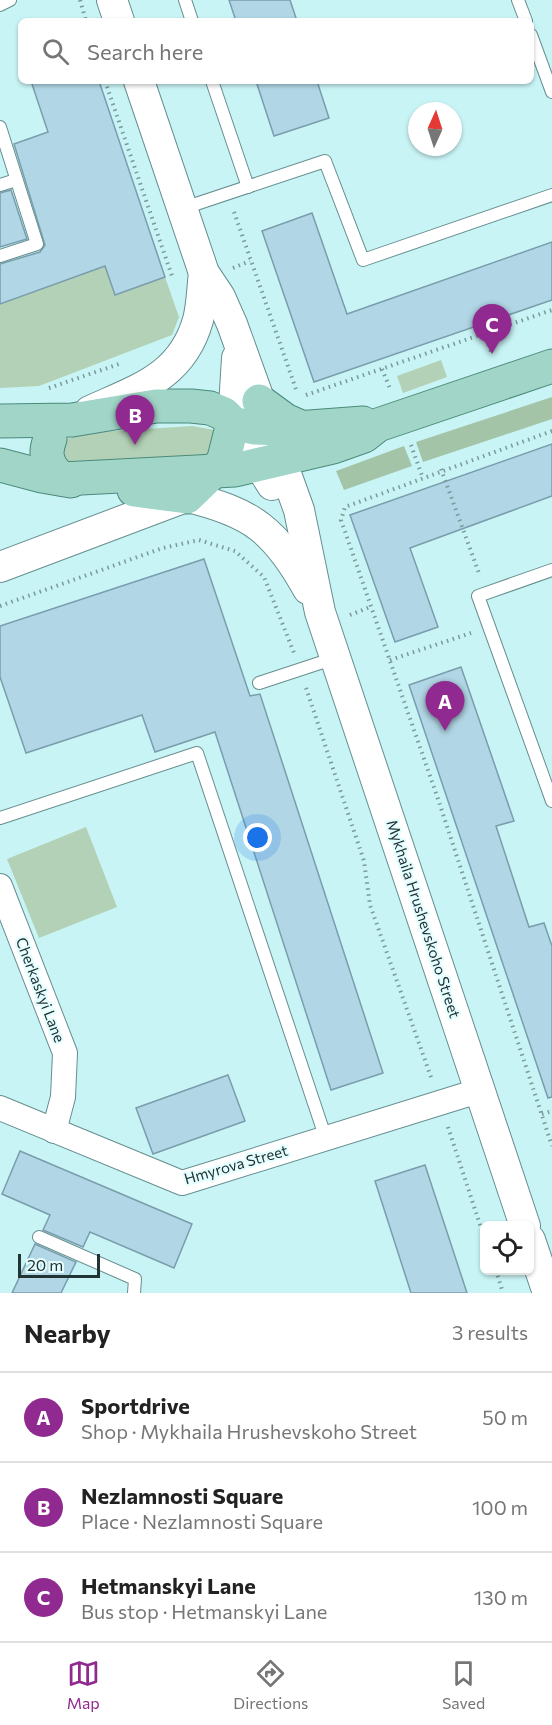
<!DOCTYPE html>
<html lang="en">
<head>
<meta charset="utf-8">
<style>
  body { margin:0; font-family:Commissioner,sans-serif; background:#f2f2f2; color:#222 }
  .controls { position:absolute; right:18px; bottom:18px; display:grid; overflow:hidden; border-radius:9px; box-shadow:0 2px 4px #0004 }
  .controls button { width:54px; height:54px; display:grid; place-items:center; padding:0; border:0; border-bottom:2px solid #e0e0e0; background:#fff; color:#222; font:30px sans-serif }
  .compass { position:absolute; left:408px; top:102px; width:54px; height:54px; border-radius:50%; background:#fff; box-shadow:0 2px 4px #0004; rotate:3deg }
  .scale { position:absolute; left:18px; bottom:15px; width:82px; box-sizing:border-box; padding-left:6px; border:3px solid #223334; border-top:0; font-size:16px; line-height:21px; white-space:nowrap; color:#223334; -webkit-text-stroke:4px #e4feff; paint-order:stroke }
  .you { position:absolute; left:258px; top:838px; width:21px; height:21px; margin:-15px; border:4px solid #fff; border-radius:50%; background:#1a73e8; box-shadow:0 0 0 9px #1a73e833 }
  .badge { display:grid; place-items:center; width:39px; height:39px; border-radius:50%; background:#902a90; color:#fff; font-size:20px; font-weight:700 }
  .pin { position:absolute; translate:-50% -50px; filter:drop-shadow(0 2px 3px #0008) }
  .pin::after { content:''; position:absolute; top:32px; width:21px; height:18px; background:inherit; clip-path:polygon(0 0,100% 0,50% 100%) }
  .list { margin:0; padding:0; list-style:none }
  h2 { display:flex; justify-content:space-between; align-items:center; height:78px; margin:0; padding:0 24px; font-size:26px }
  h2 small { font-size:20px; font-weight:400; color:#767676 }
  .list li { display:grid; grid-template-columns:39px 1fr auto; gap:18px; align-items:center; box-sizing:border-box; height:90px; padding:0 24px; border-top:2px solid #e0e0e0 }
  .list b { display:block; font-size:22px; white-space:nowrap }
  .list p { margin:0; font-size:20px; white-space:nowrap; color:#767676 }
  .list em { font-size:20px; font-style:normal; color:#767676 }
  .icon { flex:none; width:33px; height:33px; fill:none; stroke:currentColor; stroke-width:2; stroke-linecap:round; stroke-linejoin:round }
  .map { position:relative; flex:none; width:552px; height:1293px; overflow:hidden }
  .search { position:absolute; background:#fff; box-shadow:0 2px 4px #0004; left:18px; right:18px; top:18px; height:66px; display:flex; align-items:center; gap:15px; box-sizing:border-box; padding:0 21px; border-radius:9px; color:#767676; font-size:22px }
  .sheet { height:348px; background:#fff }
  nav { display:flex; justify-content:space-around; align-items:center; box-sizing:border-box; height:84px; border-top:2px solid #e0e0e0; background:#fff; font-size:16px; color:#767676 }
  nav a { display:grid; justify-items:center; gap:3px }
  nav .on { color:#902a90 }
  .map>svg:first-child { display:block }
  .green { fill:#b3d1b6 }
  .forest { fill:#a4c4a7 }
  .building { fill:#b1d6e5; stroke:#7a9dac; stroke-width:1.5 }
  .lines { fill:none; stroke-linecap:round; stroke-linejoin:round }
  .service-casing { stroke:#668e8f; stroke-width:14 }
  .minor-casing { stroke:#668e8f; stroke-width:26 }
  .tertiary-casing { stroke:#668e8f; stroke-width:32 }
  .primary-casing { stroke:#4b8a7b; stroke-width:35 }
  .path { stroke:#7b999b; stroke-width:4; stroke-dasharray:1.5 4.5; stroke-linecap:butt }
  .service { stroke:#fff; stroke-width:12 }
  .minor { stroke:#fff; stroke-width:24 }
  .tertiary { stroke:#fff; stroke-width:30 }
  .primary { stroke:#a0d5c7; stroke-width:33 }
  .labels { text-anchor:middle; stroke-width:4.5; stroke-linejoin:round; paint-order:stroke }
  .street-label { font-size:15px; fill:#223334; stroke:#e4feff }
</style>
</head>
<body>
<div class="map">
<svg width="552" height="1293" viewBox="0 0 552 1293">
  <rect width="100%" height="100%" fill="#c9f4f6"/>
  <g class="green">
    <path d="M103 259 115 294 165 277 179 317 172 335 39 386 0 388V304L68 279Z"/>
    <path d="M441 360 447 377 403 393 397 376Z"/>
    <path d="M192 426 215 430 214 458 67 463 58 449 67 439 84 433Z"/>
    <path d="M86 827 117 907 39 938 7 859Z"/>
  </g>
  <g class="forest">
    <path d="M552 397V419L423 462 416 442Z"/>
    <path d="M404 446 412 466 344 490 336 471Z"/>
  </g>
  <g class="building">
    <path d="M229 0H290L297 21H236Z"/>
    <path d="M31 81H99L165 277 115 295 105 266 0 304V264L40 252 45 245 14 144 48 132Z"/>
    <path d="M256 81H317L329 118 274 136Z"/>
    <path d="M11 190 27 239 0 247V193Z"/>
    <path d="M312 213 347 314 552 242V300L314 382 262 231Z"/>
    <path d="M552 444V496L410 548 438 627 395 642 350 515Z"/>
    <path d="M204 559 250 696 260 694 383 1073 331 1090 215 732 155 752 142 715 26 753 0 677V626Z"/>
    <path d="M461 667 514 821 496 826 529 927 544 923 552 946V1097L548 1098 409 685Z"/>
    <path d="M228 1075 245 1121 153 1154 136 1108Z"/>
    <path d="M20 1151 192 1224 174 1268 90 1232 83 1247 43 1230 50 1215 2 1194Z"/>
    <path d="M425 1165 467 1293H411L375 1181Z"/>
    <path d="M35 1244 76 1262 61 1293H12Z"/>
  </g>
  <g class="lines">
    <defs>
      <g id="service">
        <path d="M185 0 192 21"/>
        <path d="M518 0 526 21"/>
        <path d="M0 5 10 0"/>
        <path d="M531 35 552 92"/>
        <path d="M212 81 248 187"/>
        <path d="M0 127 37 244 0 256"/>
        <path d="M0 185 16 180"/>
        <path d="M181 209 325 161 363 260 552 195"/>
        <path d="M552 570 478 596 552 801"/>
        <path d="M259 683 335 658"/>
        <path d="M0 818 197 753 326 1139"/>
        <path d="M39 1237 135 1279 134 1293"/>
      </g>
      <g id="minor">
        <path d="M0 886 65 1053 63 1097 54 1131"/>
        <path d="M0 1108 182 1183 478 1091"/>
      </g>
      <g id="tertiary">
        <path d="M112 0 119 21"/>
        <path d="M139 81 204 273 220 297 232 324 299 510 320 612 525 1226"/>
        <path d="M237 358 233 423 272 485"/>
        <path d="M90 411C138 389 182 377 198 320 202 305 202 288 204 273"/>
        <path d="M187 497C252 512 276 531 308 589"/>
        <path d="M0 567 191 495"/>
        <path d="M530 1240 548 1293"/>
      </g>
      <g id="primary">
        <path d="M259 401 285 420 301 427"/>
        <path d="M0 421 72 420 156 406H191L210 408 224 414 233 423 254 428 283 429 363 423"/>
        <path d="M50 439C43 456 49 468 62 479L235 470 333 447 364 436 378 425 552 366"/>
        <path d="M0 465 42 476 71 481"/>
        <path d="M134 490 187 497 223 462 233 423"/>
      </g>
    </defs>
    <use href="#service" class="service-casing"/>
    <use href="#minor" class="minor-casing"/>
    <use href="#tertiary" class="tertiary-casing"/>
    <use href="#primary" class="primary-casing"/>
    <g class="path">
      <path d="M80 0 86 21"/>
      <path d="M105 81 173 279"/>
      <path d="M234 212 297 392"/>
      <path d="M233 268 250 261"/>
      <path d="M484 333 492 354"/>
      <path d="M382 369 391 391"/>
      <path d="M49 388 119 364"/>
      <path d="M306 395 552 310"/>
      <path d="M552 431 345 507 341 520 438 799 552 1146"/>
      <path d="M411 445 422 476"/>
      <path d="M441 469 480 576"/>
      <path d="M0 606 163 548 199 540 235 551 264 577 294 653"/>
      <path d="M350 615 370 607"/>
      <path d="M390 660 471 633"/>
      <path d="M306 688 364 861 370 905 432 1080"/>
      <path d="M542 1114 552 1111"/>
      <path d="M448 1127 484 1237"/>
      <path d="M496 1270 503 1293"/>
    </g>
    <use href="#service" class="service"/>
    <use href="#minor" class="minor"/>
    <use href="#tertiary" class="tertiary"/>
    <use href="#primary" class="primary"/>
  </g>
  <g class="labels">
    <g class="street-label">
      <text transform="translate(423 919) rotate(72)" y="5">Mykhaila Hrushevskoho Street</text>
      <text transform="translate(40 990) rotate(69)" y="5">Cherkaskyi Lane</text>
      <text transform="translate(236 1165) rotate(-16)" y="5">Hmyrova Street</text>
    </g>
  </g>
</svg>
<div class="controls">
<button><svg class="icon" aria-label="locate" viewBox="0 0 24 24"><circle cx="12" cy="12" r="6"/><path d="M12 2v4M12 18v4M2 12h4M18 12h4"/></svg></button>
</div>
<svg class="compass" viewBox="-18 -18 36 36"><path d="M0-13l5 13h-10z" fill="#e53935"/><path d="M0 13l5-13h-10z" fill="#767676"/></svg>
<div class="scale">20 m</div>
<div class="you"></div>
<div class="pin badge" style="left:445px;top:731px">A</div>
<div class="pin badge" style="left:135px;top:445px">B</div>
<div class="pin badge" style="left:492px;top:354px">C</div>
<div class="search"><svg class="icon" aria-label="search" viewBox="0 0 24 24"><circle cx="10" cy="10" r="6"/><path d="M15 15l6 6"/></svg>Search here</div>
</div>
<section class="sheet">
<h2>Nearby<small>3 results</small></h2>
<ul class="list">
<li><span class="badge">A</span><div><b>Sportdrive</b><p>Shop · Mykhaila Hrushevskoho Street</p></div><em>50 m</em></li>
<li><span class="badge">B</span><div><b>Nezlamnosti Square</b><p>Place · Nezlamnosti Square</p></div><em>100 m</em></li>
<li><span class="badge">C</span><div><b>Hetmanskyi Lane</b><p>Bus stop · Hetmanskyi Lane</p></div><em>130 m</em></li>
</ul>
</section>
<nav>
<a class="on"><svg class="icon" aria-label="map" viewBox="0 0 24 24"><path d="M3 6l6-2 6 2 6-2v14l-6 2-6-2-6 2zM9 4v14M15 6v14"/></svg>Map</a>
<a><svg class="icon" aria-label="directions" viewBox="0 0 24 24"><path d="M12 3l9 9-9 9-9-9zM9 14v-3h6M13 9l2 2-2 2"/></svg>Directions</a>
<a><svg class="icon" aria-label="saved" viewBox="0 0 24 24"><path d="M7 4h10v16l-5-4-5 4z"/></svg>Saved</a>
</nav>
</body>
</html>
